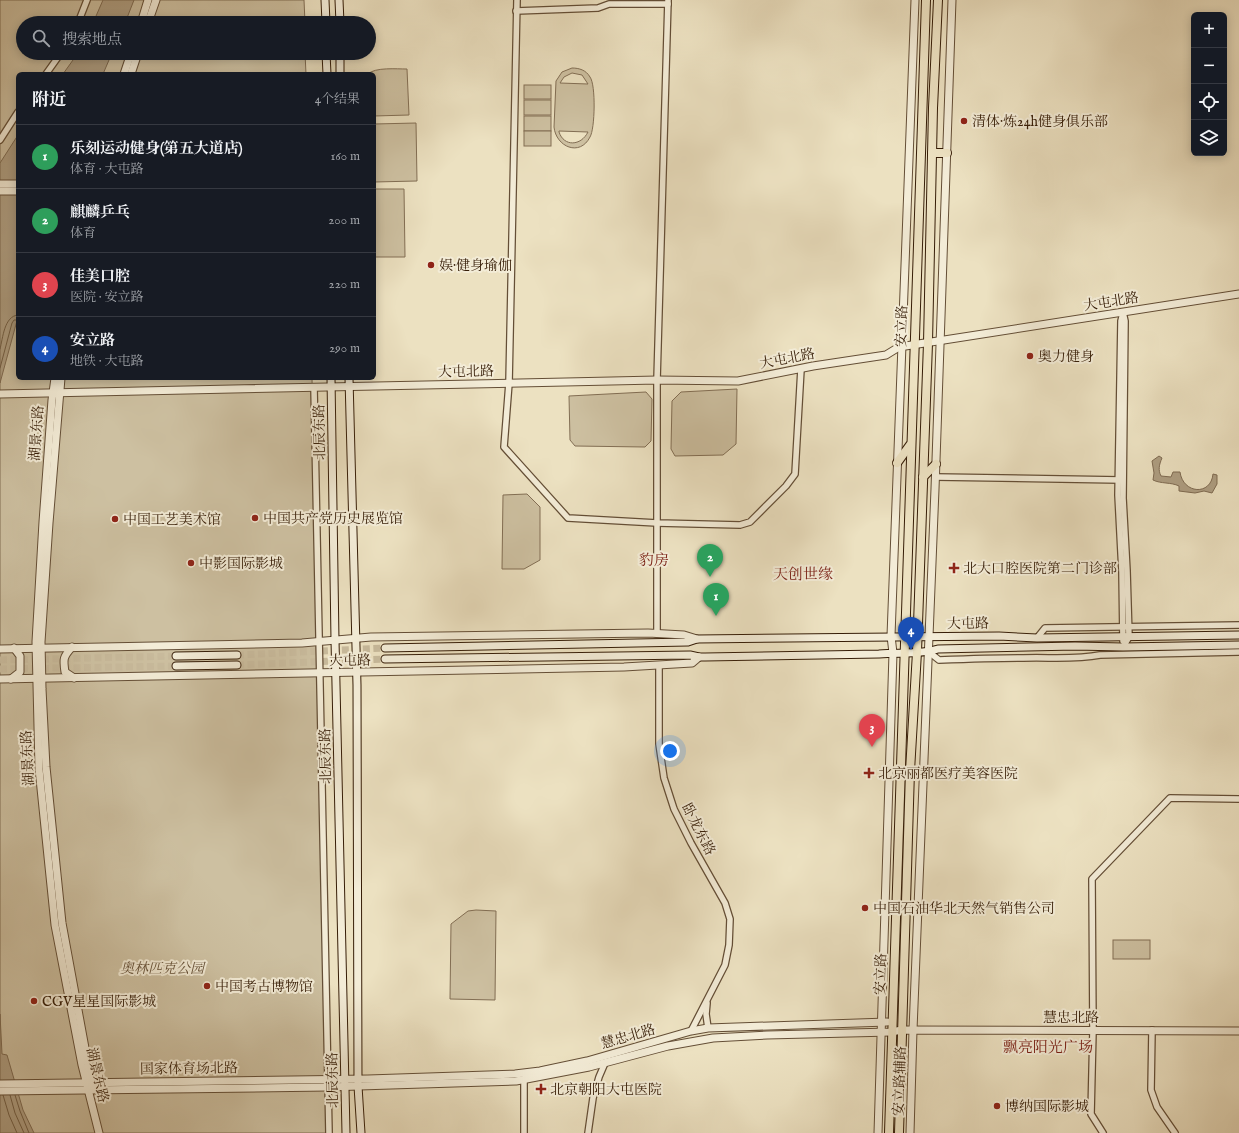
<!DOCTYPE html>
<html lang="zh">
<head>
<meta charset="utf-8">
<style>
  body { margin:0; font-family:"IM FELL English","Noto Serif SC",serif; background:#20242c; color:#f1f3f6 }
  .controls { position:absolute; right:12px; top:12px; display:grid; overflow:hidden; border-radius:6px; box-shadow:0 2px 10px #0003 }
  .controls button { width:36px; height:36px; display:grid; place-items:center; padding:0; border:0; border-bottom:1px solid #363941; background:#171b24; color:#f1f3f6; font:20px sans-serif }
  .you { position:absolute; left:670px; top:751px; width:14px; height:14px; margin:-10px; border:3px solid #fff; border-radius:50%; background:#1a73e8; box-shadow:0 0 0 6px #1a73e833 }
  .badge { display:grid; place-items:center; width:26px; height:26px; border-radius:50%; background:#ea580c; color:#fff; font-size:13px; font-weight:700 }
  .pin { position:absolute; translate:-50% -33px; filter:drop-shadow(0 1px 2px #0008) }
  .pin::after { content:''; position:absolute; top:21px; width:14px; height:12px; background:inherit; clip-path:polygon(0 0,100% 0,50% 100%) }
  .list { margin:0; padding:0; list-style:none }
  h2 { display:flex; justify-content:space-between; align-items:center; height:52px; margin:0; padding:0 16px; font-size:17px }
  h2 small { font-size:13px; font-weight:400; color:#9ea1a6 }
  .list li { display:grid; grid-template-columns:26px 1fr auto; gap:12px; align-items:center; box-sizing:border-box; height:64px; padding:0 16px; border-top:1px solid #363941 }
  .list b { display:block; font-size:15px; white-space:nowrap }
  .list p { margin:0; font-size:13px; white-space:nowrap; color:#9ea1a6 }
  .list em { font-size:13px; font-style:normal; color:#9ea1a6 }
  .icon { flex:none; width:22px; height:22px; fill:none; stroke:currentColor; stroke-width:2; stroke-linecap:round; stroke-linejoin:round }
  .map { position:relative; flex:none; width:1239px; height:1133px; overflow:hidden }
  .search { position:absolute; background:#171b24; box-shadow:0 2px 10px #0003; left:16px; top:16px; width:360px; height:44px; display:flex; align-items:center; gap:10px; box-sizing:border-box; padding:0 14px; border-radius:22px; color:#9ea1a6; font-size:15px }
  .panel { position:absolute; background:#171b24; box-shadow:0 2px 10px #0003; left:16px; top:72px; width:360px; height:308px; border-radius:6px }
  .map>svg:first-child { display:block }
  .green { fill:#cdc0a1; stroke:#826e54; fill-rule:evenodd }
  .water { fill:#ae9e82; stroke:#7e6a51 }
  .lines { fill:none; stroke-linecap:round; stroke-linejoin:round }
  .shore { stroke:#725e44; stroke-width:1 }
  .secondary-tunnel { stroke:#c8ba9c; stroke-width:7; stroke-dasharray:7 3.5; stroke-linecap:butt }
  .minor-casing { stroke:#644e36; stroke-width:8 }
  .tertiary-casing { stroke:#644e36; stroke-width:9 }
  .secondary-casing { stroke:#361d07; stroke-width:9 }
  .primary-casing { stroke:#361d07; stroke-width:10 }
  .minor { stroke:#f3ecd7; stroke-width:5.5 }
  .tertiary { stroke:#f3ecd7; stroke-width:7 }
  .secondary { stroke:#f3ecd7; stroke-width:7 }
  .primary { stroke:#ece1c1; stroke-width:8 }
  .poi-dot { fill:#8f2418; stroke:#f3ecd7; stroke-width:1.5 }
  .labels { text-anchor:middle; stroke-width:4; stroke-linejoin:round; paint-order:stroke }
  .poi-label { font-size:14px; fill:#361d07; stroke:#f3ecd7; text-anchor:start }
  .street-label { font-size:14px; fill:#361d07; stroke:#f3ecd7 }
  .park-label { font-size:14px; font-style:italic; fill:#634e35; stroke:#f3ecd7 }
  .neighbourhood-label { font-size:15px; fill:#7a1f14; stroke:#f3ecd7 }
</style>
</head>
<body>
<div class="map">
<svg width="1239" height="1133" viewBox="0 0 1239 1133">
  <rect width="100%" height="100%" fill="#ece1c1"/>
  <filter id="stains"><feTurbulence type="fractalNoise" baseFrequency=".005" numOctaves="4"/><feColorMatrix values="0 0 0 0 .2 0 0 0 0 .09 0 0 0 0 .02 0 0 0 .5 -.17"/></filter>
  <radialGradient id="worn" r=".72"><stop offset=".6" stop-color="#630" stop-opacity="0"/><stop offset="1" stop-color="#630" stop-opacity=".3"/></radialGradient>
  <g class="green">
    <path d="M0 0H304L305 23H23V53H305L306 74H18V378H312L327 1133H0Z"/>
    <path d="M572 68C579 68 586 70 590 77 596 85 595 129 590 137 580 157 556 147 554 127L556 81 562 72ZM572 73 582 75 588 84 560 83 564 77ZM559 132V131L588 132C581 146 564 147 559 132Z"/>
    <path d="M407 69 409 115 374 116V74H368C375 67 397 69 407 69Z"/>
    <rect x="524" y="85" width="27" height="14"/>
    <rect x="524" y="100" width="27" height="15"/>
    <rect x="524" y="116" width="27" height="15"/>
    <path d="M416 123 417 181 374 182V124Z"/>
    <rect x="524" y="131" width="27" height="15"/>
    <path d="M376 189H404L405 257H374V190Z"/>
    <path d="M737 389 736 444 723 455 675 456 671 449 672 401 681 392Z"/>
    <path d="M646 392 652 399 651 441 645 447 575 446 570 440 569 396Z"/>
    <path d="M527 494 540 507V560L524 569H502L503 495Z"/>
    <path d="M476 910 496 911 495 1000 450 999 451 924 468 911Z"/>
    <rect x="1113" y="940" width="37" height="19"/>
  </g>
  <g class="water">
    <path d="M103 0H134L125 23H93Z"/>
    <path d="M78 53H112L103 74H63Z"/>
    <path d="M18 135V317L0 383V163Z"/>
    <path d="M1159 456 1162 458C1159 465 1158 470 1161 476L1171 477 1173 472H1180C1183 494 1211 496 1213 474L1217 475V484L1212 493 1204 491 1195 493 1179 491V486C1171 482 1161 484 1153 480L1154 473 1152 461Z"/>
    <path d="M0 1014 2 1054 7 1055 23 1110 34 1133H0Z"/>
  </g>
  <g class="lines">
    <g class="shore">
      <path d="M0 349C3 338 4 316 18 315"/>
      <path d="M0 368 12 323 14 320H18"/>
      <path d="M3 1095 9 1115 17 1133"/>
      <path d="M10 1095 15 1113 24 1133"/>
      <path d="M15 1095 20 1111 29 1133"/>
    </g>
    <g class="secondary-tunnel">
      <path d="M237 655 385 648"/>
      <path d="M0 660 176 656"/>
      <path d="M237 665 385 659"/>
      <path d="M0 669 176 666"/>
    </g>
    <defs>
      <g id="minor">
        <path d="M517 0 509 383 504 447 568 518 657 523 740 525 750 522 786 486 795 474 801 369"/>
        <path d="M516 11 598 8 609 4H668"/>
        <path d="M78 23 87 0"/>
        <path d="M46 74 61 53"/>
        <path d="M0 140 18 112"/>
        <path d="M1123 313 1121 321 1118 495 1122 572 1123 641"/>
        <path d="M314 387 329 1133"/>
        <path d="M936 477 1121 480"/>
        <path d="M657 634V380L668 0"/>
        <path d="M1037 638 1045 628 1239 625"/>
        <path d="M1123 647 1129 637 1127 571 1123 498 1125 321 1123 312"/>
        <path d="M929 652 939 660C967 659 995 658 1023 658 1049 657 1074 660 1100 655L1239 652"/>
        <path d="M659 666V744L664 778 674 809 691 843 725 903 730 919 729 945 725 965 691 1031"/>
        <path d="M707 1003 706 1014 708 1028"/>
        <path d="M1152 1030 1151 1090 1157 1107 1175 1133"/>
        <path d="M524 1133V1080"/>
        <path d="M588 1133 593 1098 599 1077 605 1063"/>
        <path d="M1103 1133 1091 1114 1093 1030 1092 879 1170 798 1239 799"/>
      </g>
      <g id="tertiary">
        <path d="M141 23 148 0"/>
        <path d="M148 23 156 0"/>
        <path d="M124 74 131 53"/>
        <path d="M131 74 138 53"/>
        <path d="M0 184H18"/>
        <path d="M0 191H18"/>
        <path d="M55 378 52 400 43 522 36 642 39 769 55 925 82 1065 99 1133"/>
        <path d="M61 378 49 523 41 642 42 689 46 767 62 923 92 1086"/>
        <path d="M0 394 657 380 738 381 813 366 886 355 899 347 1239 294"/>
        <path d="M72 647C63 657 63 659 65 672L74 678"/>
        <path d="M0 649 302 643 371 637 648 633 684 635 697 639"/>
        <path d="M0 679 624 667 692 663 699 657"/>
        <path d="M11 679 20 672V656L14 648"/>
        <path d="M0 1084 368 1079 515 1074 540 1071 587 1061 691 1031 708 1028 887 1022"/>
        <path d="M0 1091 328 1087 516 1081 589 1067 668 1046 713 1038 767 1035 891 1032 902 1030 1239 1031"/>
        <path d="M878 1133 893 653 891 636 915 0"/>
        <path d="M910 1133 913 1030 935 489 952 0"/>
      </g>
      <g id="secondary">
        <path d="M325 0 326 23"/>
        <path d="M339 0 340 23"/>
        <path d="M326 53 327 74"/>
        <path d="M340 53V74"/>
        <path d="M331 378 335 640 346 1133"/>
        <path d="M349 378 357 685 358 1086 361 1133"/>
        <path d="M385 648 688 642 697 639 999 636 1037 638 1239 635"/>
        <path d="M176 656 237 655"/>
        <path d="M385 659 690 655 699 657H705L879 654C898 652 920 655 938 649L1075 646 1123 647 1239 645"/>
        <path d="M176 666 237 665"/>
      </g>
      <g id="primary">
        <path d="M932 153H947"/>
        <path d="M897 463 910 445"/>
        <path d="M923 477 936 464"/>
        <path d="M889 1133 926 0"/>
        <path d="M899 1133 910 771 917 652 928 343 933 108 938 0"/>
      </g>
    </defs>
    <use href="#minor" class="minor-casing"/>
    <use href="#tertiary" class="tertiary-casing"/>
    <use href="#secondary" class="secondary-casing"/>
    <use href="#primary" class="primary-casing"/>
    <use href="#minor" class="minor"/>
    <use href="#tertiary" class="tertiary"/>
    <use href="#secondary" class="secondary"/>
    <use href="#primary" class="primary"/>
  </g>
  <g class="poi-dot">
    <circle cx="964" cy="121" r="4"/>
    <circle cx="431" cy="265" r="4"/>
    <circle cx="1030" cy="356" r="4"/>
    <circle cx="255" cy="518" r="4"/>
    <circle cx="115" cy="519" r="4"/>
    <circle cx="191" cy="563" r="4"/>
    <path d="M952 562h4v4h4v4h-4v4h-4v-4h-4v-4h4z"/>
    <path d="M867 767h4v4h4v4h-4v4h-4v-4h-4v-4h4z"/>
    <circle cx="865" cy="908" r="4"/>
    <circle cx="207" cy="986" r="4"/>
    <circle cx="34" cy="1001" r="4"/>
    <path d="M539 1083h4v4h4v4h-4v4h-4v-4h-4v-4h4z"/>
    <circle cx="997" cy="1106" r="4"/>
  </g>
  <g class="labels">
    <g class="poi-label">
      <text x="972" y="126">清体·炼24h健身俱乐部</text>
      <text x="439" y="270">娱·健身瑜伽</text>
      <text x="1038" y="361">奥力健身</text>
      <text x="263" y="523">中国共产党历史展览馆</text>
      <text x="123" y="524">中国工艺美术馆</text>
      <text x="199" y="568">中影国际影城</text>
      <text x="963" y="573">北大口腔医院第二门诊部</text>
      <text x="878" y="778">北京丽都医疗美容医院</text>
      <text x="873" y="913">中国石油华北天然气销售公司</text>
      <text x="215" y="991">中国考古博物馆</text>
      <text x="42" y="1006">CGV星星国际影城</text>
      <text x="550" y="1094">北京朝阳大屯医院</text>
      <text x="1005" y="1111">博纳国际影城</text>
    </g>
    <g class="street-label">
      <text transform="translate(1111 301) rotate(-9)" y="5">大屯北路</text>
      <text transform="translate(901 326) rotate(-88)" y="5">安立路</text>
      <text transform="translate(787 358) rotate(-11)" y="5">大屯北路</text>
      <text transform="translate(466 371) rotate(-1)" y="5">大屯北路</text>
      <text transform="translate(319 432) rotate(-91)" y="5">北辰东路</text>
      <text transform="translate(36 433) rotate(-86)" y="5">湖景东路</text>
      <text transform="translate(968 623) rotate(-1)" y="5">大屯路</text>
      <text transform="translate(350 660) rotate(-1)" y="5">大屯路</text>
      <text transform="translate(325 756) rotate(-91)" y="5">北辰东路</text>
      <text transform="translate(27 758) rotate(-93)" y="5">湖景东路</text>
      <text transform="translate(699 829) rotate(63)" y="5">卧龙东路</text>
      <text transform="translate(880 974) rotate(-88)" y="5">安立路</text>
      <text x="1071" y="1022">慧忠北路</text>
      <text transform="translate(628 1036) rotate(-16)" y="5">慧忠北路</text>
      <text transform="translate(189 1068) rotate(-1)" y="5">国家体育场北路</text>
      <text transform="translate(98 1075) rotate(77)" y="5">湖景东路</text>
      <text transform="translate(332 1080) rotate(-91)" y="5">北辰东路</text>
      <text transform="translate(899 1081) rotate(-88)" y="5">安立路辅路</text>
    </g>
    <g class="park-label">
      <text x="162" y="973">奥林匹克公园</text>
    </g>
    <g class="neighbourhood-label">
      <text x="654" y="565">豹房</text>
      <text x="803" y="579">天创世缘</text>
      <text x="1048" y="1052">飘亮阳光广场</text>
    </g>
  </g>
  <rect width="100%" height="100%" filter="url(#stains)"/>
  <rect width="100%" height="100%" fill="url(#worn)"/>
</svg>
<div class="controls">
<button>+</button>
<button>−</button>
<button><svg class="icon" aria-label="locate" viewBox="0 0 24 24"><circle cx="12" cy="12" r="6"/><path d="M12 2v4M12 18v4M2 12h4M18 12h4"/></svg></button>
<button><svg class="icon" aria-label="layers" viewBox="0 0 24 24"><path d="M12 4l9 5-9 5-9-5zM3 14l9 5 9-5"/></svg></button>
</div>
<div class="you"></div>
<div class="pin badge" style="left:716px;top:616px;background:#2e9e5b">1</div>
<div class="pin badge" style="left:710px;top:577px;background:#2e9e5b">2</div>
<div class="pin badge" style="left:872px;top:747px;background:#e0444e">3</div>
<div class="pin badge" style="left:911px;top:650px;background:#1a4fb4">4</div>
<div class="search"><svg class="icon" aria-label="search" viewBox="0 0 24 24"><circle cx="10" cy="10" r="6"/><path d="M15 15l6 6"/></svg>搜索地点</div>
<section class="panel">
<h2>附近<small>4个结果</small></h2>
<ul class="list">
<li><span class="badge" style="background:#2e9e5b">1</span><div><b>乐刻运动健身(第五大道店)</b><p>体育 · 大屯路</p></div><em>160 m</em></li>
<li><span class="badge" style="background:#2e9e5b">2</span><div><b>麒麟乒乓</b><p>体育</p></div><em>200 m</em></li>
<li><span class="badge" style="background:#e0444e">3</span><div><b>佳美口腔</b><p>医院 · 安立路</p></div><em>220 m</em></li>
<li><span class="badge" style="background:#1a4fb4">4</span><div><b>安立路</b><p>地铁 · 大屯路</p></div><em>290 m</em></li>
</ul>
</section>
</div>
</body>
</html>
